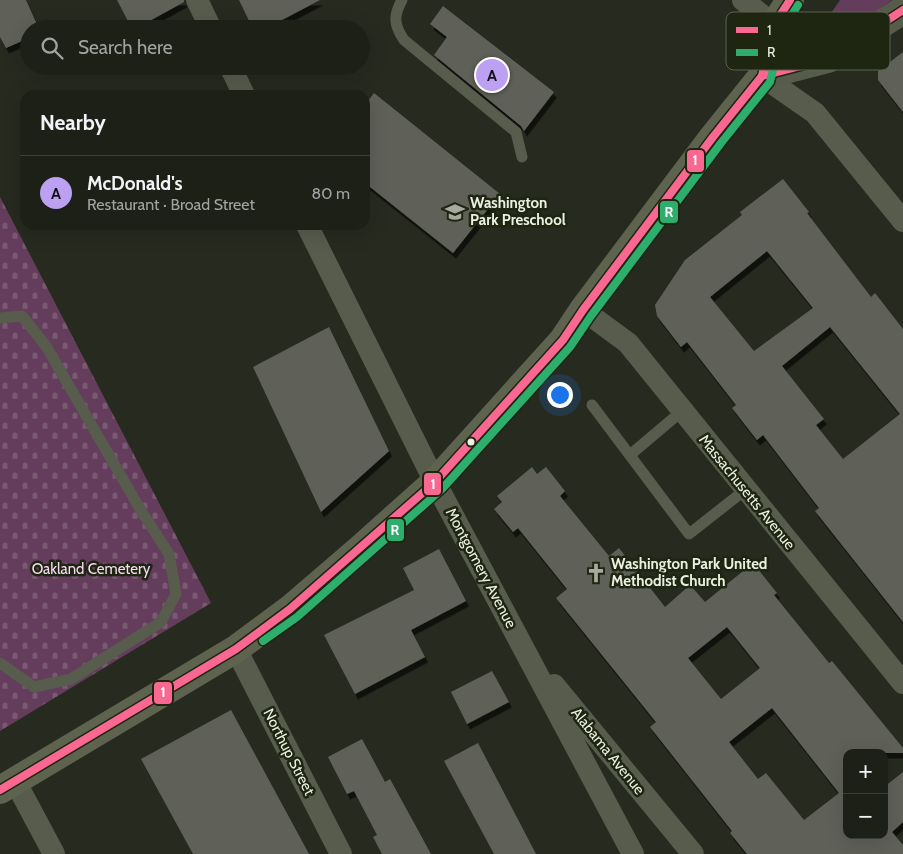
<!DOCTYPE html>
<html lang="en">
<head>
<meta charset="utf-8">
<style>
  body { margin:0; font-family:Cabin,sans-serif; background:#2a2d24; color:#f1f3f6 }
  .controls { position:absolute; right:15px; bottom:15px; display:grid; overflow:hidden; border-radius:10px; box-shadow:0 5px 20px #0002 }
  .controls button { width:45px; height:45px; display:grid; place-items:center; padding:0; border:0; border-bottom:1px solid #3b3e36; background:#1d2017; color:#f1f3f6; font:25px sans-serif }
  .you { position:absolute; left:559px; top:394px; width:18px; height:18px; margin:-12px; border:4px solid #fff; border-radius:50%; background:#1a73e8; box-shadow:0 0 0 8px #1a73e833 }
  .badge { display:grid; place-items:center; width:32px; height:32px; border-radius:50%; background:#bca0f2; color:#111; font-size:16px; font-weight:700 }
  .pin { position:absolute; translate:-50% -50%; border:2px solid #fff; box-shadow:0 1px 5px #0006 }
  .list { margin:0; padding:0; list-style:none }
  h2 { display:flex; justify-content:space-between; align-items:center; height:65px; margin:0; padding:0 20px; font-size:21px }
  h2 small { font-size:16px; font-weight:400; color:#a0a3a1 }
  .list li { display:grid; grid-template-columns:32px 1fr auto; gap:15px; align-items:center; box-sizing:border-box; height:75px; padding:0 20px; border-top:1px solid #3b3e36 }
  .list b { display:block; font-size:19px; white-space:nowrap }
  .list p { margin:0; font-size:16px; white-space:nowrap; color:#a0a3a1 }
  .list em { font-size:16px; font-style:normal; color:#a0a3a1 }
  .icon { flex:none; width:28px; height:28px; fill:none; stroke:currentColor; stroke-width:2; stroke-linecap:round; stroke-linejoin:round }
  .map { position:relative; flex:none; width:903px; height:854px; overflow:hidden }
  .search { position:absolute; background:#1d2017; box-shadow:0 5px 20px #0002; left:20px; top:20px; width:350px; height:55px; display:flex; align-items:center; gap:12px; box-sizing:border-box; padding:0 18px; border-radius:28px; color:#a0a3a1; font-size:19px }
  .panel { position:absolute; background:#1d2017; box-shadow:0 5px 20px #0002; left:20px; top:90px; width:350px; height:140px; border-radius:15px }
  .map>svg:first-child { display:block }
  .cemetery { fill:url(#cemetery-stones) }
  .park { fill:#643d5c }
  .building { fill:#5e6158; fill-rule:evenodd; filter:url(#shadow) }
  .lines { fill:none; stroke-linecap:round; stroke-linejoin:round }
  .lane { stroke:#575c4d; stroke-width:11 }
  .street { stroke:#575c4d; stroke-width:22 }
  .secondary { stroke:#575c4a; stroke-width:28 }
  .primary { stroke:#5d634e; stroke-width:28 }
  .bus-1-casing { stroke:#1e2511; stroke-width:11 }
  .bus-2-casing { stroke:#1e2511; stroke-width:11 }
  .bus-1 { stroke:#fa6791; stroke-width:8 }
  .bus-2 { stroke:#2eae6d; stroke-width:8 }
  .bus-dot { fill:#eaefe2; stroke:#1e2511; stroke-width:2 }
  .labels { text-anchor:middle; stroke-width:5; stroke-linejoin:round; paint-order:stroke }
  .poi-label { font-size:15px; font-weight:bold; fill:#eaefe2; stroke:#1e2511; text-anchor:start }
  .street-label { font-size:15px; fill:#eaefe2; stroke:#1e2511 }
  .park-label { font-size:15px; fill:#f8d9f2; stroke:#1e2511 }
  .key { fill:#1e2511; stroke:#5b6250; stroke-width:1 }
  .key-label { font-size:14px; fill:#eaefe2 }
  .line-badge { stroke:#1e2511; stroke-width:2 }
  .badge-label { font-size:14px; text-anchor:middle; font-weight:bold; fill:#fff }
</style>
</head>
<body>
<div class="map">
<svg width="903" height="854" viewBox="0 0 903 854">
  <defs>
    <pattern id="cemetery-stones" width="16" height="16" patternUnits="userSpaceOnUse" patternTransform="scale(1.25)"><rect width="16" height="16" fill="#643d5c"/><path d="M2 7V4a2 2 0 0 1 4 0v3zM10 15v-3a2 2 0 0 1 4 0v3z" fill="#7a5973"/></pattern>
    <filter id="shadow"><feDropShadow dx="3" dy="5.5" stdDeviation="0" flood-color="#0009"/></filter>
  </defs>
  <rect width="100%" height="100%" fill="#272a1f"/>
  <path class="cemetery" d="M0 197 211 603 0 731Z"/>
  <path class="park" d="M840 0H892L835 41 824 37 821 28Z"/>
  <g class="building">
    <path d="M0 0H26L39 29H29V38L6 48 0 37Z"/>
    <path d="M117 0H184V2L135 29H132Z"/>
    <path d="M239 0H320L265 29H253Z"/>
    <path d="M443 6 554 92 524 131 521 126 434 55 447 37 430 24Z"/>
    <path d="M903 52V112L878 80V71Z"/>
    <path d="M374 93 500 194 453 253 365 183V105Z"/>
    <path d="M783 179 809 212 807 213 871 297 875 293 903 329V622L815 511 819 508 763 435 757 440 732 408 736 405 687 342 681 347 657 316 655 305 685 260 742 215 740 212ZM767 251 813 308 754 351 710 297ZM830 327 900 414 843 459 816 425 824 419 782 366Z"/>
    <path d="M329 327 389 451 321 512 253 367Z"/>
    <path d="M532 467 537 474 546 467 565 491 560 496 609 556 619 548 665 607 690 585 705 602 753 563 777 593 774 595 829 663 832 661 903 748V753H847V835H884V787L903 772V822L892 832 903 845V854H747L730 833 732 831 650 727 656 722 556 598 567 589 518 528 513 532 494 509 502 502 497 496ZM727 627 760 668 721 699 688 658ZM772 708 839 793 804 820 766 773 758 779 729 742Z"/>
    <path d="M439 549 466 601 411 630 425 657 355 694 324 635 414 590 403 568Z"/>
    <path d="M492 671 509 702 467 724 451 692Z"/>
    <path d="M231 710 309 854H193L141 759Z"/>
    <path d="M362 739 385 782 390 779 431 854H382L373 837 377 835 354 791 347 794 328 757Z"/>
    <path d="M478 743 536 854H494L444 761Z"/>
  </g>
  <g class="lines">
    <g class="lane">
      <path d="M402 0C393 16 394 25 404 40L516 132 522 157"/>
      <path d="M0 318 22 316 46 346 140 509 169 554 176 594 161 622 71 679 34 687 0 663"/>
      <path d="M592 405 689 534 745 490"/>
      <path d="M630 455 682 411"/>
    </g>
    <g class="street">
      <path d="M197 0 211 29"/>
      <path d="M743 0 774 25"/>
      <path d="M230 66 244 95"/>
      <path d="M762 76 815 113 903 221"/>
      <path d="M307 225 435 482 633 854"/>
      <path d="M583 310 628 343 903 683"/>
      <path d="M236 649 341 854"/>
      <path d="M554 685 693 854"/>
      <path d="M15 781 54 854"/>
    </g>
    <path class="secondary" d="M762 76 828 59 903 10"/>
    <path class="primary" d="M0 790 236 649 290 609 361 548 435 482 563 340 583 310 713 137 762 76 774 25 790 0"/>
    <defs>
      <g id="bus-1">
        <path d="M762 76 828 59 903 10"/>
        <path d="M0 790 236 649 290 609 435 482 563 340 583 310 713 137 762 76 774 25 790 0"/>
      </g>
      <path id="bus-2" d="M263 641 297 617 442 489 570 347 591 316 721 143 770 82 783 29 798 5"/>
    </defs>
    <use href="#bus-1" class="bus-1-casing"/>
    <use href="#bus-2" class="bus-2-casing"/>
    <use href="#bus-1" class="bus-1"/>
    <use href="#bus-2" class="bus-2"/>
  </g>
  <defs>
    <symbol id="school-bare" viewBox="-9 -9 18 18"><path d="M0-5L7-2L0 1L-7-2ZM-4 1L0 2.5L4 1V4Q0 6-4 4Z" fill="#a6aa9e" stroke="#1e2511" stroke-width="2.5" paint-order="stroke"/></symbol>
    <symbol id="church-bare" viewBox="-9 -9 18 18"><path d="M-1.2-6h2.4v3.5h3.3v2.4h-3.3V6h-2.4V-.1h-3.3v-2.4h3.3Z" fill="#a6aa9e" stroke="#1e2511" stroke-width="2.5" paint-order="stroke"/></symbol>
  </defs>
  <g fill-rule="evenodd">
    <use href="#school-bare" x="441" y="198" width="28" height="28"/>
    <use href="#church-bare" x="582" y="559" width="28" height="28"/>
  </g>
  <circle class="bus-dot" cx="471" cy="442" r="4.5"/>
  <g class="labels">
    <g class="poi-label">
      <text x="470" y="208">Washington<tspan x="470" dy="17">Park Preschool</tspan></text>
      <text x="611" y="569">Washington Park United<tspan x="611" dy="17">Methodist Church</tspan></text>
    </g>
    <g class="street-label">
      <text transform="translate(747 492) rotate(51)" y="5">Massachusetts Avenue</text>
      <text transform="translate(481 568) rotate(62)" y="5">Montgomery Avenue</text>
      <text transform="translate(608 751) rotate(51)" y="5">Alabama Avenue</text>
      <text transform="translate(289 752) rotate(63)" y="5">Northup Street</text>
    </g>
    <g class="park-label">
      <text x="91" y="574">Oakland Cemetery</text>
    </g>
  </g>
  <rect x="726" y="12" width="164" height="58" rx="8" class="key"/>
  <rect x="736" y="27" width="22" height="6" fill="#fa6791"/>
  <rect x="736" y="49" width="22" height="7" fill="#2eae6d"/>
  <g class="key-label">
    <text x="767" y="35">1</text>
    <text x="767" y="57">R</text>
  </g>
  <g class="line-badge">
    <rect x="686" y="149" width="19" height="24" rx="5" fill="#fa6791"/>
    <rect x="659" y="200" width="20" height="24" rx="5" fill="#2eae6d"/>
    <rect x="423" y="472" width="19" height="24" rx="5" fill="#fa6791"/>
    <rect x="386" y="518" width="19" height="24" rx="5" fill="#2eae6d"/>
    <rect x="153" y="681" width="20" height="24" rx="5" fill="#fa6791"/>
  </g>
  <g class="badge-label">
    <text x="695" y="165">1</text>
    <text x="669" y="217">R</text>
    <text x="433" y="489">1</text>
    <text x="395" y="535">R</text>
    <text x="163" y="697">1</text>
  </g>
</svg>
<div class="controls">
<button>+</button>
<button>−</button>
</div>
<div class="you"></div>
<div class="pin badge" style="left:492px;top:75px">A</div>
<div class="search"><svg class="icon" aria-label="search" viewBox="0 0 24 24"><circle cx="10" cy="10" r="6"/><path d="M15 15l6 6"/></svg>Search here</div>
<section class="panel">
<h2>Nearby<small></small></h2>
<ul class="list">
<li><span class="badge">A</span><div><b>McDonald's</b><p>Restaurant · Broad Street</p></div><em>80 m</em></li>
</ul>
</section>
</div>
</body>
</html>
